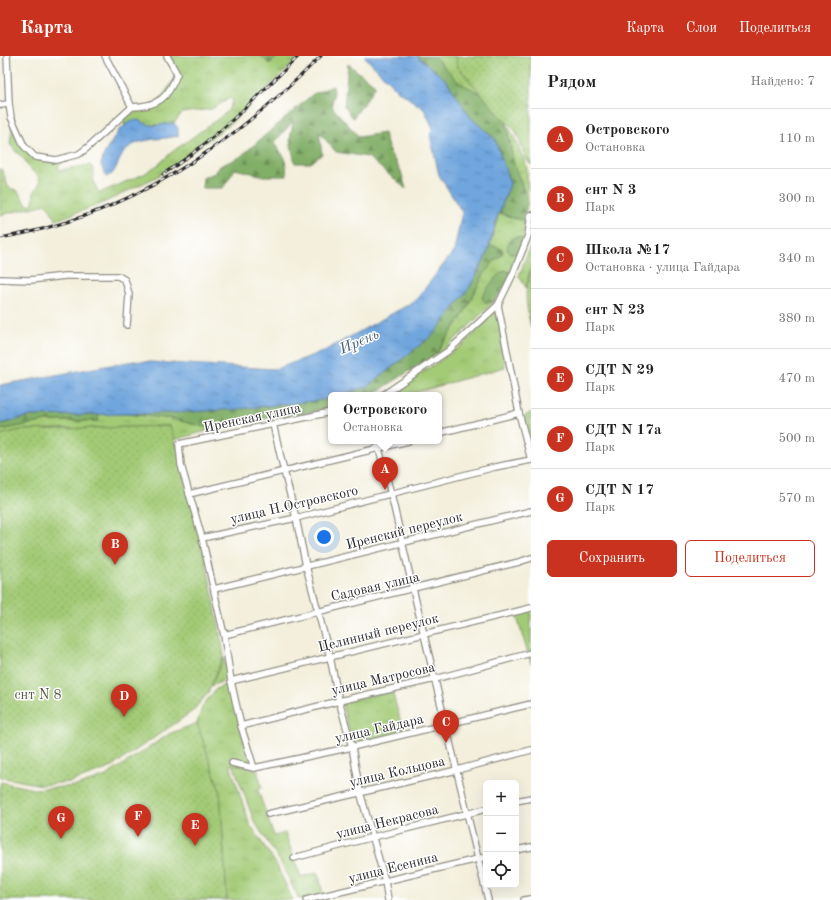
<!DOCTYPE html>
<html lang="ru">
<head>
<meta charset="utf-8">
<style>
  body { margin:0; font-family:"Old Standard TT",serif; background:#f2f2f2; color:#222 }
  .controls { position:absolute; right:12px; bottom:12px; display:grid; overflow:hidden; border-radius:6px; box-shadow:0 4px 16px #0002 }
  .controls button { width:36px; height:36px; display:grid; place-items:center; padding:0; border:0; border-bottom:1px solid #e0e0e0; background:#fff; color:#222; font:20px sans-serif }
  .you { position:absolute; left:324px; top:481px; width:14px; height:14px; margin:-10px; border:3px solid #fff; border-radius:50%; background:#1a73e8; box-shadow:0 0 0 6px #1a73e833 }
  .badge { display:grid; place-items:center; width:26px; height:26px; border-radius:50%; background:#c8321e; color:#fff; font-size:13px; font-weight:700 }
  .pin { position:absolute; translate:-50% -33px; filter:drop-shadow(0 1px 2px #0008) }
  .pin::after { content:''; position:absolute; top:21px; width:14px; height:12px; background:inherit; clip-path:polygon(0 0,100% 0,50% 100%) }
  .popup { position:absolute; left:328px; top:336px; width:114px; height:52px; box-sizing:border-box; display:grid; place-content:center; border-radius:6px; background:#fff; filter:drop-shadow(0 1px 3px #0005); font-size:13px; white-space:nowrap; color:#767676 }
  .popup b { font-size:15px; color:#222 }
  .popup::after { content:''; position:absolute; left:50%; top:100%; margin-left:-8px; border:8px solid transparent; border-top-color:#fff }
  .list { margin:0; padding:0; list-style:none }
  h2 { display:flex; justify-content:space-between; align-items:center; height:52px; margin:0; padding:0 16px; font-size:17px }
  h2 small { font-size:13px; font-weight:400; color:#767676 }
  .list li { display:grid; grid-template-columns:26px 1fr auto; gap:12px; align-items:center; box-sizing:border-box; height:60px; padding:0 16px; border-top:1px solid #e0e0e0 }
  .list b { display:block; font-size:15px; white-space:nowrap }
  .list p { margin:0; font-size:13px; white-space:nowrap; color:#767676 }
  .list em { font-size:13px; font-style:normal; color:#767676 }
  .actions { display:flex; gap:8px; padding:12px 16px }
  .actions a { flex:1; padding:9px 0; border:1px solid #c8321e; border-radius:6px; text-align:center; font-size:14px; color:#c8321e }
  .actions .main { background:#c8321e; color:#fff }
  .icon { flex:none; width:22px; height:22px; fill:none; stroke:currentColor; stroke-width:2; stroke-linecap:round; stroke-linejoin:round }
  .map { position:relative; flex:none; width:531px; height:844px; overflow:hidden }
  header { display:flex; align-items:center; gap:24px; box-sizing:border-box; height:56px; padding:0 20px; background:#c8321e; color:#fff }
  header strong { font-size:19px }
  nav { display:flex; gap:22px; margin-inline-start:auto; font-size:14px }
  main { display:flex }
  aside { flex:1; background:#fff }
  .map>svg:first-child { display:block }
  .grass { fill:url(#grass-tufts); stroke:#677b50 }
  .forest { fill:url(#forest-firs); stroke:#566d49 }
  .garden { fill:url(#garden-dots); stroke:#677b50 }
  .water { fill:url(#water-ripples); stroke:#4d6884 }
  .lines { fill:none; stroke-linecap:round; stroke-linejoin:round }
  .street-casing { stroke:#8f8d84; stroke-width:8 }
  .street { stroke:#fff; stroke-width:5.5 }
  .rail-casing { stroke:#2b2b2b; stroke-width:3 }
  .rail { stroke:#fff; stroke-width:1.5; stroke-dasharray:4.5; stroke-linecap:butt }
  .labels { text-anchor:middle; stroke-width:3; stroke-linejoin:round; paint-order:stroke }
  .street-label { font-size:14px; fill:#2b2b2b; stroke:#fff }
  .park-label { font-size:14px; fill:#4f5b42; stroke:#fff }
  .water-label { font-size:15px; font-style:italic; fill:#465c72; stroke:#fff }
</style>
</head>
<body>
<header>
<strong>Карта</strong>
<nav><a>Карта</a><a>Слои</a><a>Поделиться</a></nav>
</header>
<main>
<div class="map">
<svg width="531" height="844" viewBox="0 0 531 844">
  <defs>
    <pattern id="grass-tufts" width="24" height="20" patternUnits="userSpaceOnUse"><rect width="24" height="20" fill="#a3cb76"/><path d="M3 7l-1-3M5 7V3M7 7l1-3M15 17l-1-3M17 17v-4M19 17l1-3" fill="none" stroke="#8cae66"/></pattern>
    <pattern id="forest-firs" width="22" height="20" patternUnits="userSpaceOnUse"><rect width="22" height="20" fill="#82af67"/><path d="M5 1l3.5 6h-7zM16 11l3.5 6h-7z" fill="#6b8f55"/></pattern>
    <pattern id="garden-dots" width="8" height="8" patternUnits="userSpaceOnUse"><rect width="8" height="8" fill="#a3cb76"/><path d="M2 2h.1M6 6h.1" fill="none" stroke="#8cae66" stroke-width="1.8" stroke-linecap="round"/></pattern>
    <pattern id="water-ripples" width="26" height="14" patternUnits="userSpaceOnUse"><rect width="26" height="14" fill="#6fa5dd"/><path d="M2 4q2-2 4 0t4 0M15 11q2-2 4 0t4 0" fill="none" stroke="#5b87b3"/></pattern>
  </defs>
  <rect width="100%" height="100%" fill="#fff"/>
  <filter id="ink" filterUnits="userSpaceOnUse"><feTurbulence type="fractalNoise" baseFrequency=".025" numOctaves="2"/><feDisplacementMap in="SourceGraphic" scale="8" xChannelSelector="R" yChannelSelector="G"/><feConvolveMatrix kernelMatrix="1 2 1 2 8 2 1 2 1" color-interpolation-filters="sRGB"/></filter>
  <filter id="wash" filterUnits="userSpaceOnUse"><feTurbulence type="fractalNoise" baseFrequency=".012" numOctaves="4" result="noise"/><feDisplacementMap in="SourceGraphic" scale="16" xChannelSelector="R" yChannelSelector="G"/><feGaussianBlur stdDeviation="0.9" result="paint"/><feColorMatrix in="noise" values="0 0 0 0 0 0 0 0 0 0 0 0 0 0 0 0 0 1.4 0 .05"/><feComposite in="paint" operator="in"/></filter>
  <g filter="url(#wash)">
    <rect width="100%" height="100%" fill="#f3efdc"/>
    <g class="grass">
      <path d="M167 0H261L269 8 278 0H301L228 70 158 120 101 148 56 164 47 148 0 159V112C5 116 5 126 9 132L17 134 27 149H30L33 147 34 137 40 126 38 120 29 112 24 103 16 96 10 88 12 70 33 103 53 106 67 105 63 106 58 111 60 114 90 109 94 113C93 122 94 129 99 137L144 118 159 108 172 96 215 65 228 55 233 44 230 42 212 53 182 57 174 67C167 67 161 70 154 69 139 69 139 59 124 70V66L122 63 142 52 156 49 178 18Z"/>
      <path d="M434 0H456L457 10 481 38 458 26Z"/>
      <path d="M506 66 517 87 527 112 528 145 514 109Z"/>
      <path d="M499 157C508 159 515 164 524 164V184L511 198 518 197 514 213 492 247 496 244 443 295 436 298C445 285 454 273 463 259 475 241 481 211 501 200L502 193 490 189Z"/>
      <path d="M531 188V212L526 232 519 220Z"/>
      <path d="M498 253 505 311 407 339H389L464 288Z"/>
      <path d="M531 356V383L528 381 525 360Z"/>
      <path d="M99 358H127L174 363 192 368 214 373 174 384 169 370 21 374 0 379V374L47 365H98Z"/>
      <path d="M531 554V608L516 558Z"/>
      <path d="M224 601 228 623 211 630Z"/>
      <path d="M229 627 251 709H230L250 769 275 806 293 844H227L220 736 197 667 203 649 216 633Z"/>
      <path d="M392 635 404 677 353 689 341 646Z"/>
      <path d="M233 708 257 713 262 732 258 734 274 780 285 777 301 821 318 816 323 838 299 843 280 805 254 765Z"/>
    </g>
    <g class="forest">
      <path d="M261 0H278L269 8Z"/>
      <path d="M417 0H434L458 26 481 38 506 66 514 109 528 145 524 164C515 164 508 159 499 157L510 128 495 83 471 62 447 25Z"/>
      <path d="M348 8 375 29 367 43 353 62 344 50Z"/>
      <path d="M333 30C336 41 330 42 333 52L359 81 384 77 389 95 401 115 406 133 368 101 336 96 319 76 322 98 311 107H295L290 84 293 65 274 87 285 102 287 120H264L235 113 223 132H202L203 121 215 117 220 110 240 101 313 38Z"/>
      <path d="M519 181 524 184 518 197 511 198 507 193 508 188 513 182Z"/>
      <path d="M490 189 502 193 503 196 501 200 495 204 483 220 463 259 436 298 380 334 369 339H340L367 331 470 231 487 198Z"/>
      <path d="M506 214 510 217V220C504 230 499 247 486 247L482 241C488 232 495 218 506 214Z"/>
      <path d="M331 342V352L299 359 253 364 214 373 192 368 174 363 127 358 239 353 322 344Z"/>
      <path d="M99 358 98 365H47L0 374V368L31 360Z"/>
    </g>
    <g class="garden">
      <path d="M456 0H531V109C519 97 522 74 506 66L457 10Z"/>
      <path d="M531 212V271C525 245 524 237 531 212Z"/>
      <path d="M170 370 177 389 201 483 212 534 224 599 208 637 193 655 110 712 70 726 41 729 0 721V379L21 374Z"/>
      <path d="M197 667 220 736 227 844H0V726L34 733 76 730 106 720 169 678Z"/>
    </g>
    <g class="water">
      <path d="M364 0H417L447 25 471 62 495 83 510 128 497 162 487 198 470 231 434 278 367 331 340 339H331V342L322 344 239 353 172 357 31 360 0 368V329L133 305 276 313 324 295 415 245 454 195 462 156 439 119 430 79 433 72 424 53 398 35Z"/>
      <path d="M139 64C154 73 158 68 174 67L178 72V80C162 84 139 81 126 94 119 101 118 111 112 118L106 121 101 109 104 98 119 74 131 65Z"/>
    </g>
  </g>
  <g filter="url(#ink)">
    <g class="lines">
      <defs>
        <g id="street">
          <path d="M7 0 9 48 11 61 24 90 35 101 56 104 79 98 87 92 132 51C158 50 168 43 177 18L167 0"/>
          <path d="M105 0 132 51"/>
          <path d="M0 49 9 48"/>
          <path d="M0 223 30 224 65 220H118L125 224 129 238 127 269"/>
          <path d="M498 249 519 357 531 404"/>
          <path d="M383 339 448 295 498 249 513 218 528 180 531 159"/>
          <path d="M273 368 284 415 296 462 306 510 330 601 339 645 352 691 360 736 385 825 388 844"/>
          <path d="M439 377 519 357"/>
          <path d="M377 385 391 438 413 533 488 844"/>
          <path d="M189 438 408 385"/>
          <path d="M202 482 296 462 495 411 531 404"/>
          <path d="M214 533 531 455"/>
          <path d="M224 579 519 506 531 502"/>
          <path d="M231 625 531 552"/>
          <path d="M241 670 339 645 435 623 531 597"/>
          <path d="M232 707 254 712 352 691 531 648"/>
          <path d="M254 712 241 670 231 625 224 579 202 482 181 409 179 388 331 356"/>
          <path d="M516 745 531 742"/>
          <path d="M268 758 457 714 531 694"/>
          <path d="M516 794 531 791"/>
          <path d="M294 802 373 781 486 753"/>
          <path d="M306 844 486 801"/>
          <path d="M524 844 531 843"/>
        </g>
      </defs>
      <use href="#street" class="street-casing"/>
      <use href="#street" class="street"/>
      <defs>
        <g id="rail">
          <path d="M163 118C214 86 256 41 299 0"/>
          <path d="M0 182C128 161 231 90 321 0"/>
        </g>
      </defs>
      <use href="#rail" class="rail-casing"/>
      <use href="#rail" class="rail"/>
    </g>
  </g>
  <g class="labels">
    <g class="street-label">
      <text transform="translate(252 361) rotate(-12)" y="5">Иренская улица</text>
      <text transform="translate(294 448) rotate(-13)" y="5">улица Н.Островского</text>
      <text transform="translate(404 474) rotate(-14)" y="5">Иренский переулок</text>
      <text transform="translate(375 530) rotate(-13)" y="5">Садовая улица</text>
      <text transform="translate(378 576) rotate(-14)" y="5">Целинный переулок</text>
      <text transform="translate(383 622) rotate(-13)" y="5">улица Матросова</text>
      <text transform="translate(379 672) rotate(-13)" y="5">улица Гайдара</text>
      <text transform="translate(397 715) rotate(-13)" y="5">улица Кольцова</text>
      <text transform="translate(387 765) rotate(-14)" y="5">улица Некрасова</text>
      <text transform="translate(393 811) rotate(-14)" y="5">улица Есенина</text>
    </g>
    <g class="park-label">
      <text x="38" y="643">снт N 8</text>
    </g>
    <g class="water-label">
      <text transform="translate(359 285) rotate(-24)" y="5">Ирень</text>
    </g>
  </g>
</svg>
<div class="controls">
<button>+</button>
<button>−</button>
<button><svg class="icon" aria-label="locate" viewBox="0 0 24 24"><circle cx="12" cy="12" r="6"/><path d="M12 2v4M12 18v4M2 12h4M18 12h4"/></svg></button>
</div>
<div class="you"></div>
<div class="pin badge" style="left:385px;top:434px">A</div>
<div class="popup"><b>Островского</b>Остановка</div>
<div class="pin badge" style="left:115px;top:509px">B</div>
<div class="pin badge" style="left:446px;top:687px">C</div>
<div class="pin badge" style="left:124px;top:661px">D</div>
<div class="pin badge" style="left:195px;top:790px">E</div>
<div class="pin badge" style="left:138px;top:781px">F</div>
<div class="pin badge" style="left:61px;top:783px">G</div>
</div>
<aside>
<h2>Рядом<small>Найдено: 7</small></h2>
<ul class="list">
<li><span class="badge">A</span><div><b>Островского</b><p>Остановка</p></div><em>110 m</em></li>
<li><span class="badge">B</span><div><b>снт N 3</b><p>Парк</p></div><em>300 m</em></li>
<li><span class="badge">C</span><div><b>Школа №17</b><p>Остановка · улица Гайдара</p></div><em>340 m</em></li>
<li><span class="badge">D</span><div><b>снт N 23</b><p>Парк</p></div><em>380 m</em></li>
<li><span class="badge">E</span><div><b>СДТ N 29</b><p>Парк</p></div><em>470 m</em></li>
<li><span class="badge">F</span><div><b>СДТ N 17а</b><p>Парк</p></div><em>500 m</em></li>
<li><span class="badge">G</span><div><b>СДТ N 17</b><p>Парк</p></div><em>570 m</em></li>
</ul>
<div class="actions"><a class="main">Сохранить</a><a>Поделиться</a></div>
</aside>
</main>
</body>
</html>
